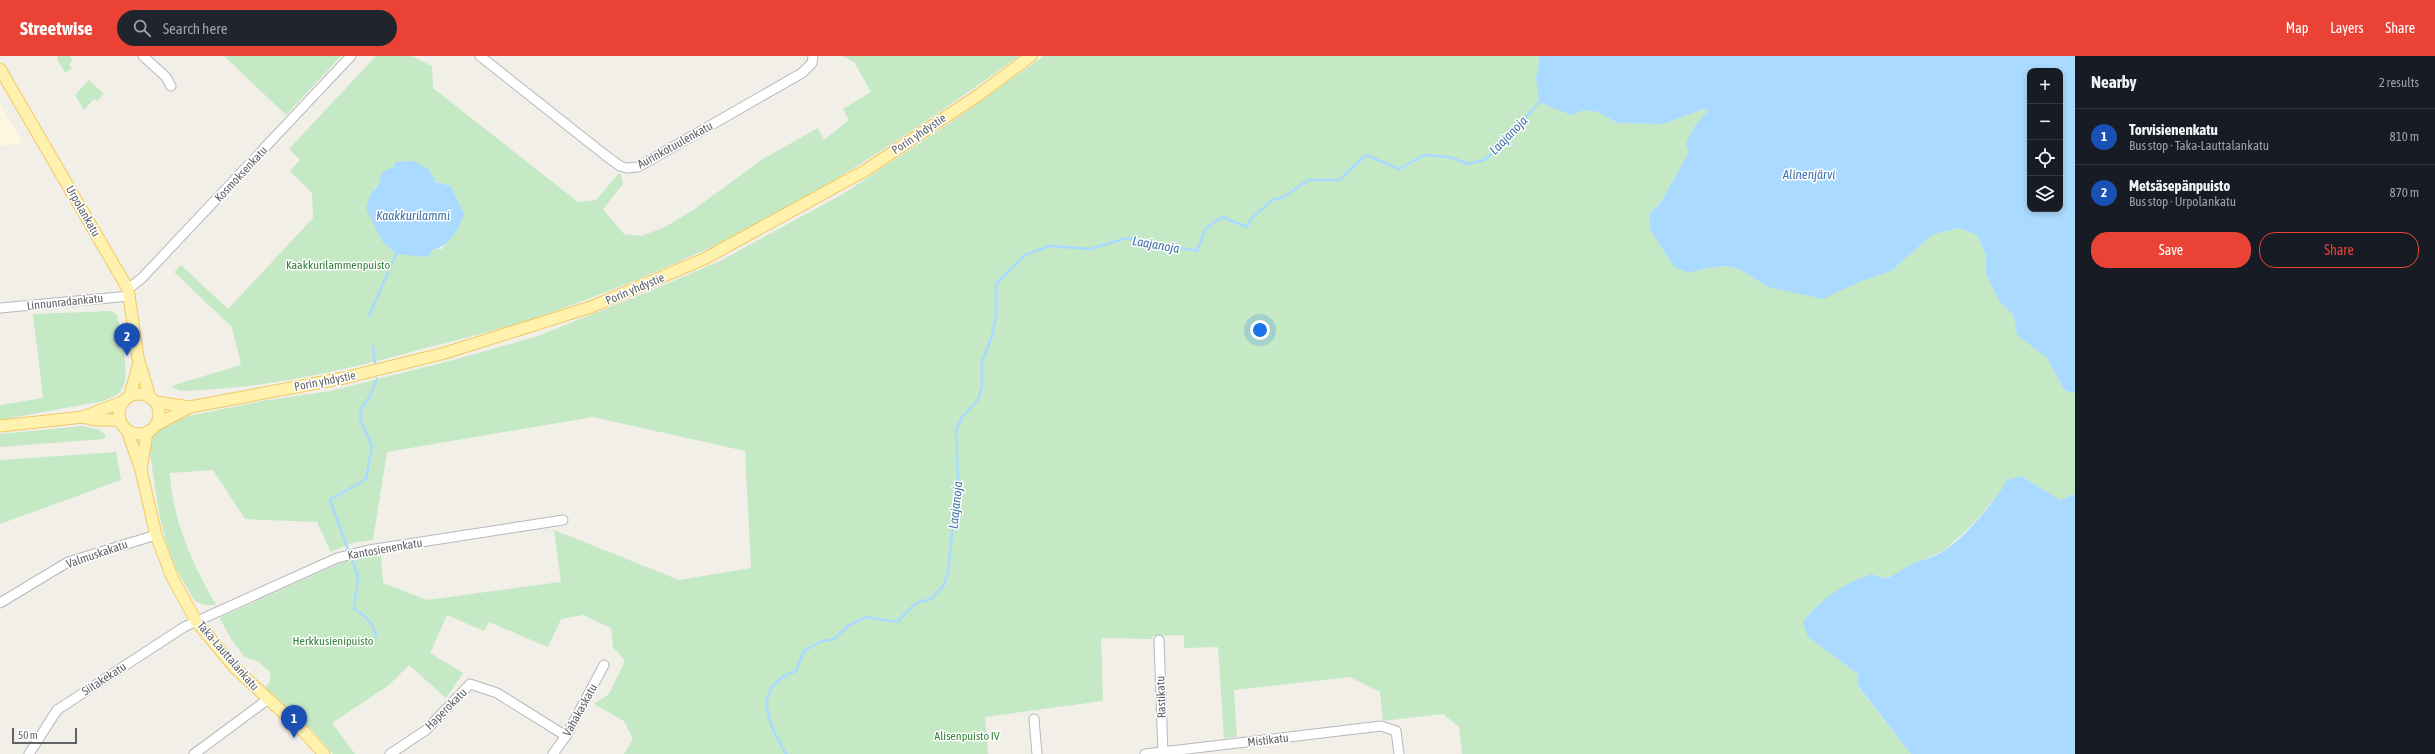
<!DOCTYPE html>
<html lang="en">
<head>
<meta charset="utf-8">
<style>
  body { margin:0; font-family:"Asap Condensed",sans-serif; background:#20242c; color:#f1f3f6 }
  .controls { position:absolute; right:12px; top:12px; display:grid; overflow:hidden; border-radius:8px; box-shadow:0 2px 6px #0003 }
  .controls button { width:36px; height:36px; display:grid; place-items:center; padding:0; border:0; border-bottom:1px solid #363941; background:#171b24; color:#f1f3f6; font:20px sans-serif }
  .scale { position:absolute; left:12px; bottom:10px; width:65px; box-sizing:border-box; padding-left:4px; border:2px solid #5f6368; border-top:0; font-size:11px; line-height:14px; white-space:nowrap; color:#5f6368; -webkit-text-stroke:3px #fff; paint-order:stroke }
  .you { position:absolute; left:1260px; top:274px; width:14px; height:14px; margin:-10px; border:3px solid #fff; border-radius:50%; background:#1a73e8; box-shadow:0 0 0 6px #1a73e833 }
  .badge { display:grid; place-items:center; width:26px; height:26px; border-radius:50%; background:#ea4335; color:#fff; font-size:13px; font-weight:700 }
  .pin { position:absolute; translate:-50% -33px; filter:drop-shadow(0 1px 2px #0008) }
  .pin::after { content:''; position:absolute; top:21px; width:14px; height:12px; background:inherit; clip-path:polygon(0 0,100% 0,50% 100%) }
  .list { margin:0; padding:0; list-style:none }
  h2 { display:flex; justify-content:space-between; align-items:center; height:52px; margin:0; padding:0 16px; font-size:17px }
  h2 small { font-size:13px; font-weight:400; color:#9ea1a6 }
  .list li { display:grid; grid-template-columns:26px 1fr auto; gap:12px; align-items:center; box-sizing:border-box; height:56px; padding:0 16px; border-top:1px solid #363941 }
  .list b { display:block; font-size:15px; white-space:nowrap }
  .list p { margin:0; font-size:13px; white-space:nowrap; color:#9ea1a6 }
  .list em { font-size:13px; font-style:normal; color:#9ea1a6 }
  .actions { display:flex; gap:8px; padding:12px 16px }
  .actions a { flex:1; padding:9px 0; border:1px solid #ea4335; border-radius:16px; text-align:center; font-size:14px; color:#ea4335 }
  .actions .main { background:#ea4335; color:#fff }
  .icon { flex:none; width:22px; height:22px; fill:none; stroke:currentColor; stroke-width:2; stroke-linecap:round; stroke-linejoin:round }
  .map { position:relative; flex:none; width:2075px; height:698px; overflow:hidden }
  header { display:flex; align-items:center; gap:24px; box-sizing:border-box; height:56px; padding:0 20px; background:#ea4335; color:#fff }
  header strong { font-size:19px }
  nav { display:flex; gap:22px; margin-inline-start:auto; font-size:14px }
  .search { width:280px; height:36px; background:#20242c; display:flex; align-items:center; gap:10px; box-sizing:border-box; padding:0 14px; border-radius:22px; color:#9ea1a6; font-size:15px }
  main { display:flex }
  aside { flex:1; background:#171b24 }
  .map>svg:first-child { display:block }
  .commercial { fill:#fef7e0 }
  .green { fill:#c5e8c5; fill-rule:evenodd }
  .water { fill:#aadaff; fill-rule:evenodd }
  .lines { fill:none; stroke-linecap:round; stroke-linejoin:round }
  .stream { stroke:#aadaff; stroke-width:2.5 }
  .minor-casing { stroke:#b5b8bc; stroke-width:11 }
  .major-casing { stroke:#f2c960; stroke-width:13 }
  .minor { stroke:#fff; stroke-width:9 }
  .major { stroke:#fff2af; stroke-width:11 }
  .labels { text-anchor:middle; stroke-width:3; stroke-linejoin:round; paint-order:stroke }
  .street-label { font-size:12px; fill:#5f6368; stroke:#fff }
  .park-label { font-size:12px; fill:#348238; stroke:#fff }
  .water-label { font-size:13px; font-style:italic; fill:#4174aa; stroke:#fff }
</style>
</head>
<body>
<header>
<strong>Streetwise</strong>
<div class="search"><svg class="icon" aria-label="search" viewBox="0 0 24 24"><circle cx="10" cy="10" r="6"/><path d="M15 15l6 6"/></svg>Search here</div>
<nav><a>Map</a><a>Layers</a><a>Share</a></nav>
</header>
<main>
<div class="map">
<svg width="2075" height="698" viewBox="0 0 2075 698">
  <rect width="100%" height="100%" fill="#f1efe8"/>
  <path class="commercial" d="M0 48 23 87 0 90Z"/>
  <g class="green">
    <path d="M58 0H69L73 3 69 8 72 12 65 17 57 3Z"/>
    <path d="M224 0H341L286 59Z"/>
    <path d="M376 0H411L432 10 433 32 578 146 596 144 620 116 623 128 603 153 624 178 642 180 667 170 693 154 763 103 818 72 824 84 849 64 843 53 871 36 854 6 843 0H1019C928 65 835 129 735 179 668 213 597 241 526 265 494 275 461 283 429 291 347 314 264 333 180 335L171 330 241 309 232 271 174 216 181 209 228 253 313 162 312 137 290 115 300 104 289 93ZM393 112 451 130 464 158 442 193 432 194 371 137Z"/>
    <path d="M1044 0H1540L1536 22 1584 54 1598 56 1617 67 1663 68 1704 53 1709 55 1694 71 1689 96 1661 146 1649 158 1650 174 1659 186 1691 217 1702 213 1726 210 1739 213 1768 231 1859 226 1891 215 1932 179 1959 172 1977 179 1986 199V218L1999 245 2014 260 2018 279 2046 301 2065 335 2075 337V438L2060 444 2021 420 2008 424 2003 433 1975 466 1945 494 1908 510 1894 520 1879 522 1808 581 1858 618 1857 630 1911 698H1462L1459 671 1443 658 1383 665 1380 636 1350 621 1234 634 1237 681 1224 682 1218 591 1184 592V579L1153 580 1152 583 1101 582 1103 645 985 661 988 698H624L633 683 624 665 594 648 609 638 625 605 613 591 611 572 583 559 561 563 548 591 489 566 484 575 447 559 430 597 463 617 446 642 409 609 389 629 332 667 355 698H333L313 675 265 631 270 626V616L259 606 245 601 233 586 220 563 221 561 343 506 363 500 381 499 383 527 427 544 561 526 554 474 679 524 751 512 745 395 593 361 387 396 373 484 352 487 331 496 317 466 245 463 213 414 170 417C172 464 193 509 216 549H205L195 545 176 513 166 486 159 457 149 391 153 378 166 368 184 361 262 345 330 335 453 304 538 280 650 235 720 205 843 138 953 65Z"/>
    <path d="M89 24 104 38 97 45 94 43 84 54 75 39Z"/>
    <path d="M112 255 117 259C120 276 131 320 122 333 118 340 110 342 103 345L0 364V349L43 342 33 258Z"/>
    <path d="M82 370 100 374 106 380 104 383 0 391V378Z"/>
    <path d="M116 396 121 424 0 468V404Z"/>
  </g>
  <g class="water">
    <path d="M1540 0H2075V337L2065 335 2046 301 2017 279 2014 260 1999 245 1986 218V199L1977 179 1959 172 1932 179 1891 215 1859 226 1823 243 1768 231 1739 213 1726 210 1702 213 1691 217 1675 212 1650 174 1649 158 1661 146 1689 96 1686 88 1694 71 1708 55 1704 53 1663 68 1617 67 1598 56 1584 54 1571 59 1539 46 1536 22ZM2030 15H2060V153H2030Z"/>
    <path d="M413 105 428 113 436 126 451 130 464 158C459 173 449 191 432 194L429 201 396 198 382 185 366 152 371 137 378 130 381 119 387 113 393 112 395 106Z"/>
    <path d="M2021 420 2060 444 2075 438V698H1911L1857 629 1858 618 1808 581 1803 567C1819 543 1845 527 1872 518 1890 528 1895 516 1910 509 1921 504 1934 501 1944 495 1962 484 1998 443 2007 424Z"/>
  </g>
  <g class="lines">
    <g class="stream">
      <path d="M369 260 396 198"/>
      <path d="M373 290 375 307"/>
      <path d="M349 496 330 444 366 423 372 390 360 363 361 353 370 340 377 323"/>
      <path d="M351 501 358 520 354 553C366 560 374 567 376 581"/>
      <path d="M786 698C768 667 750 631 796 615L804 595 820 586 834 583 848 570 866 561 897 566 916 547 931 543 944 529 948 515 958 424 956 375 962 361 978 344 982 331V306L992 280 996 260V228L1025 199 1050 190 1090 193 1127 182 1197 195 1206 172 1222 161 1247 171 1251 163 1272 144 1284 141 1308 124H1339L1366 99 1399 113 1424 99 1450 101 1468 108 1484 104 1501 90 1539 46"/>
    </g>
    <defs>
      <g id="minor">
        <path d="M143 0 166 21 171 30"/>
        <path d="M480 0 605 99 620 110 627 112 638 111 802 17 812 7 813 0"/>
        <path d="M128 233 142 222 351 0"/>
        <path d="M0 252 130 240"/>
        <path d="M0 547 68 506 156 479"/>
        <path d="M1159 584 1163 698"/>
        <path d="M1034 663 1037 698"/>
        <path d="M29 698 57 654 184 571 337 502 369 494 563 464"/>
        <path d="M194 698 267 644"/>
        <path d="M390 698 426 674 470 628 497 637 566 680"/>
        <path d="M553 698 566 680 604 609"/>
        <path d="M1145 698 1381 670 1396 675 1399 698"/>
      </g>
      <g id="major">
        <path d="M0 13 128 233 138 302 150 341"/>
        <circle cx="139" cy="358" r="20"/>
        <path d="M130 339 139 307"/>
        <path d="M156 346 190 351"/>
        <path d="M83 361 95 364H120"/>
        <path d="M156 369 190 351 344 322 445 297 591 251 704 203 866 114 980 38 1031 0"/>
        <path d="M0 370 83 361 122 346"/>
        <path d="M127 374 141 414 156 479 172 521 196 565 235 612 305 677 324 698"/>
        <path d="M141 414 147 376"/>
      </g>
    </defs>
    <use href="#minor" class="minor-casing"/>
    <use href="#major" class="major-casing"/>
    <use href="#minor" class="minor"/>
    <use href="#major" class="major"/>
  </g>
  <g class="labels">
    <g class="street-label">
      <text transform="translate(919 78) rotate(-34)" y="4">Porin yhdystie</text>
      <text transform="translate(675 89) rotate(-29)" y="4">Aurinkotuulenkatu</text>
      <text transform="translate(241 118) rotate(-47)" y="4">Kosmoksenkatu</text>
      <text transform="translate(83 155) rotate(60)" y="4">Urpolankatu</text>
      <text transform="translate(635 233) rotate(-23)" y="4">Porin yhdystie</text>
      <text transform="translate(65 246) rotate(-6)" y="4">Linnunradankatu</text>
      <text transform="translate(325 325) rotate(-11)" y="4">Porin yhdystie</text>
      <text transform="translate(385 493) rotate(-10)" y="4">Kantosienenkatu</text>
      <text transform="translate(97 498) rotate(-19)" y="4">Valmuskakatu</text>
      <text transform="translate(228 600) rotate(49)" y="4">Taka-Lauttalankatu</text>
      <text transform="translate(104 623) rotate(-33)" y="4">Siitakekatu</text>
      <text transform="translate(1161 641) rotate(-92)" y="4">Rastikatu</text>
      <text transform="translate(446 653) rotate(-45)" y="4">Haperokatu</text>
      <text transform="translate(580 654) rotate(-61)" y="4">Vahakaskatu</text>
      <text transform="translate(1268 684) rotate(-7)" y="4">Mistikatu</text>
    </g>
    <g class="park-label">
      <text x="338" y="213">Kaakkurilammenpuisto</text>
      <text x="333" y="589">Herkkusienipuisto</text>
      <text x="967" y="684">Alisenpuisto IV</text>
    </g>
    <g class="water-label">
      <text transform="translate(1508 79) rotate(-46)" y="5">Laajanoja</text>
      <text x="1809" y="123">Alinenjärvi</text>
      <text x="413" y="164">Kaakkurilammi</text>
      <text transform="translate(1156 188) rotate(10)" y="5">Laajanoja</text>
      <text transform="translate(955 449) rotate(-84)" y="5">Laajanoja</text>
    </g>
  </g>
</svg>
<div class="controls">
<button>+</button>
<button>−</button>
<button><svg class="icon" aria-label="locate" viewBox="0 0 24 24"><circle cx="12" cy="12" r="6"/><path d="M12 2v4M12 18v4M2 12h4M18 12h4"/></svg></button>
<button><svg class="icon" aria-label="layers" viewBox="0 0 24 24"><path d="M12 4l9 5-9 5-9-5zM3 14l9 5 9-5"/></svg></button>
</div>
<div class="scale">50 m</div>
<div class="you"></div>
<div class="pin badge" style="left:294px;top:682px;background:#1a4fb4">1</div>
<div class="pin badge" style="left:127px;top:300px;background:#1a4fb4">2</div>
</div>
<aside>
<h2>Nearby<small>2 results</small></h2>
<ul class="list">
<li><span class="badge" style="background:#1a4fb4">1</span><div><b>Torvisienenkatu</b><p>Bus stop · Taka-Lauttalankatu</p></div><em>810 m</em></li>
<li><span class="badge" style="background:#1a4fb4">2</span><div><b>Metsäsepänpuisto</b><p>Bus stop · Urpolankatu</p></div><em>870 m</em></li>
</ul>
<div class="actions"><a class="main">Save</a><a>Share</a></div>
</aside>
</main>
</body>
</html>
